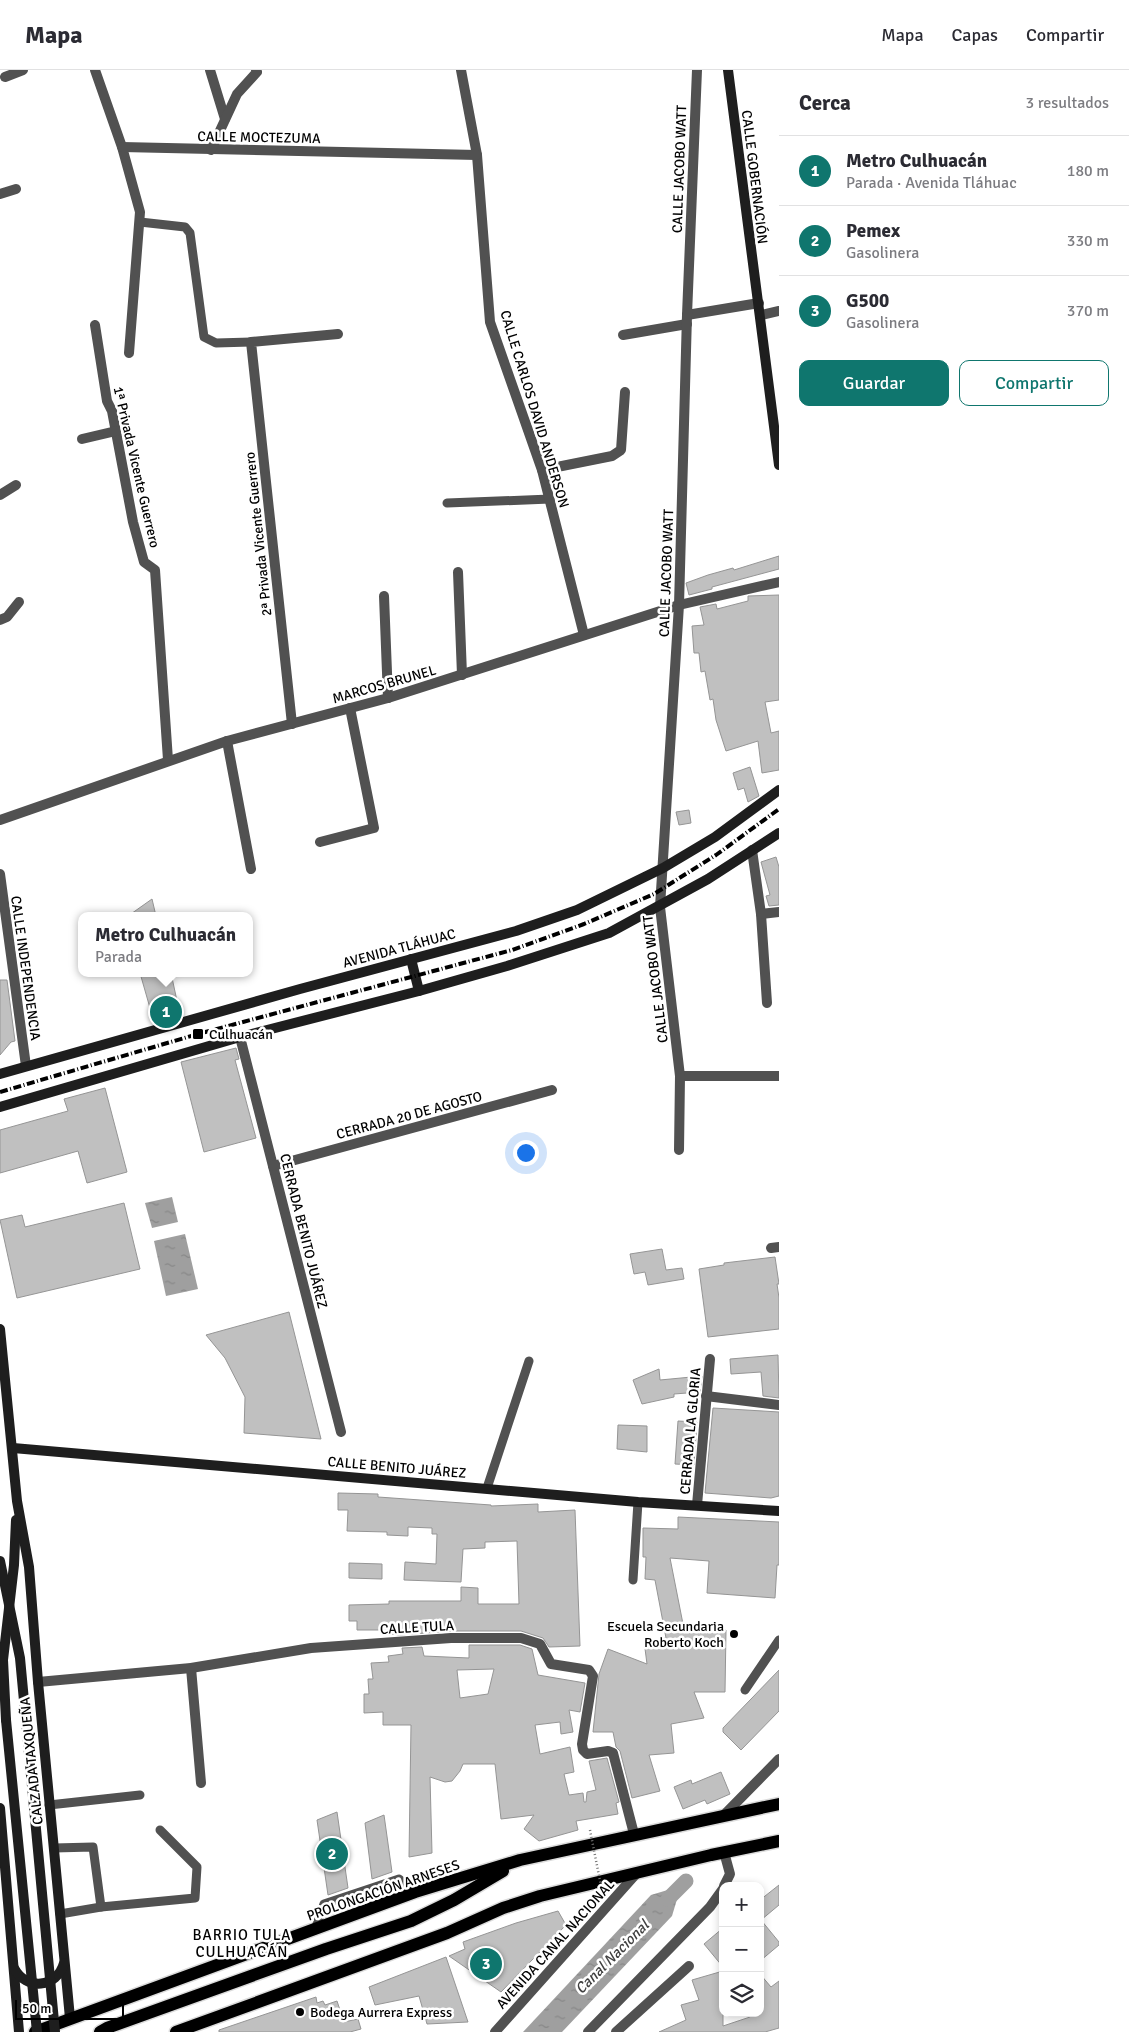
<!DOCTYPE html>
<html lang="es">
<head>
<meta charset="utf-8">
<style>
  body { margin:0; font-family:Signika,sans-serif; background:#f2f2f3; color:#2b2b33 }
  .controls { position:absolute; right:15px; bottom:15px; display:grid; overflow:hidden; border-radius:10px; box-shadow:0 2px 8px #0003 }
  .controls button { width:45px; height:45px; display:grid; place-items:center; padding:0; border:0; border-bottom:1px solid #e1e1e2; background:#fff; color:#2b2b33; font:25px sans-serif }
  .scale { position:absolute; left:15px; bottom:12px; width:109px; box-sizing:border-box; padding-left:5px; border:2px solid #000; border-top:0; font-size:14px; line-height:18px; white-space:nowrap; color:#000; -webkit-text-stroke:4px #fff; paint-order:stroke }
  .you { position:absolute; left:525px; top:1082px; width:18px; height:18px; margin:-12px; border:4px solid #fff; border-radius:50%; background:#1a73e8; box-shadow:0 0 0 8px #1a73e833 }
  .badge { display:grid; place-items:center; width:32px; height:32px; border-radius:50%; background:#0f766e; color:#fff; font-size:16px; font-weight:700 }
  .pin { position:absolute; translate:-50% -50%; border:2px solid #fff; box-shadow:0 1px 5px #0006 }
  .popup { position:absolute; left:78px; top:842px; width:175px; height:65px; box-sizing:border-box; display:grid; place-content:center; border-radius:10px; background:#fff; filter:drop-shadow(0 1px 4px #0005); font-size:16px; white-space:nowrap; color:#7c7c81 }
  .popup b { font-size:19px; color:#2b2b33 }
  .popup::after { content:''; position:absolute; left:50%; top:100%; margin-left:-10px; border:10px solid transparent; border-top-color:#fff }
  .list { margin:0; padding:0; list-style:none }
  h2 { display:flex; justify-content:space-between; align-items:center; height:65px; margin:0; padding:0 20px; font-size:21px }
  h2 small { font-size:16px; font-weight:400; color:#7c7c81 }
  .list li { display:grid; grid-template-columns:32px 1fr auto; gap:15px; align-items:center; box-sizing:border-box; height:70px; padding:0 20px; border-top:1px solid #e1e1e2 }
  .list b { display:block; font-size:19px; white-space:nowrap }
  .list p { margin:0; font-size:16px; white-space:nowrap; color:#7c7c81 }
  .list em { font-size:16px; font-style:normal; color:#7c7c81 }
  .actions { display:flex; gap:10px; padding:15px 20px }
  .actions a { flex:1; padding:11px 0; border:1px solid #0f766e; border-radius:10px; text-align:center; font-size:18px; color:#0f766e }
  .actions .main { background:#0f766e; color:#fff }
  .icon { flex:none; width:28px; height:28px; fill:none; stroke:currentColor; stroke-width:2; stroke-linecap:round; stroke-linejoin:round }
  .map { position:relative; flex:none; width:779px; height:1962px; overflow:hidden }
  header { display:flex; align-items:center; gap:30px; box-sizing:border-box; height:70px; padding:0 25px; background:#fff; border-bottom:1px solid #e1e1e2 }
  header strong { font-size:24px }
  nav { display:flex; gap:28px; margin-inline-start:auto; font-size:18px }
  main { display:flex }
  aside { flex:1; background:#fff }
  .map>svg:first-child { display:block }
  .water { fill:url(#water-ripples) }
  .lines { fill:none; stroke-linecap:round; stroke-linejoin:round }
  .canal { stroke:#9f9f9f; stroke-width:15 }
  .building { fill:#c0c0c0; stroke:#959595; fill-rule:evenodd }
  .primary-casing { stroke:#dbdbdb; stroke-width:15 }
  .lane { stroke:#515151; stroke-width:9 }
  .street { stroke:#515151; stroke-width:10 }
  .secondary { stroke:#1e1e1e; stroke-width:10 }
  .primary { stroke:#000; stroke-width:12 }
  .rail { stroke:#000; stroke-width:4; stroke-dasharray:8 2.5 1 2.5; stroke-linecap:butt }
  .path-bridge { stroke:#737373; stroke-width:2.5; stroke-dasharray:1 2.5; stroke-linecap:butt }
  .secondary-bridge { stroke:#1e1e1e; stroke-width:10 }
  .poi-dot { fill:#000; stroke:#fff; stroke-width:2 }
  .labels { text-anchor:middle; stroke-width:5; stroke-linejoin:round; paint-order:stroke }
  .street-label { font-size:14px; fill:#000; stroke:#fff }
  .poi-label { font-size:14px; fill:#000; stroke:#fff; text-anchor:start }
  .neighbourhood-label { font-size:15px; letter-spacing:1px; fill:#000; stroke:#fff }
  .water-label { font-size:15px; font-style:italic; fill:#404040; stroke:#fff }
</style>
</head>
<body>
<header>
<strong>Mapa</strong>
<nav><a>Mapa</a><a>Capas</a><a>Compartir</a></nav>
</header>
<main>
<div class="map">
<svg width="779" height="1962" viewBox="0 0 779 1962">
  <defs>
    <pattern id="water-ripples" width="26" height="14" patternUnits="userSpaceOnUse" patternTransform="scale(1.25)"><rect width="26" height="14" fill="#9f9f9f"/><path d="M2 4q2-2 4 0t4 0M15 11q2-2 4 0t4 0" fill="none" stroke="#878787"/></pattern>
  </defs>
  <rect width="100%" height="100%" fill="#fff"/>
  <g class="water">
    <path d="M172 1127 178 1152 152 1158 145 1133Z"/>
    <path d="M185 1164 198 1219 166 1226 154 1171Z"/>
    <path d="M681 1816 672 1846 562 1962H523L651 1825Z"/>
  </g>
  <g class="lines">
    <path class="canal" d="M668 1829 686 1811"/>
  </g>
  <g class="building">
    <path d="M779 486V499L712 517V519L689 525 686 513 708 505 733 498 734 500Z"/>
    <path d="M779 525V630L765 632 771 663 779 661V700L762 703 758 671 726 681 716 650 713 629 710 630 705 601 701 602 699 583H694L692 556 704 555 700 537 716 534 717 539 748 531V526Z"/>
    <path d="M750 697 759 726 748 732 744 718 738 720 733 703Z"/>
    <path d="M689 740 691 753 679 755 676 742Z"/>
    <path d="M776 787 779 797V835L769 836 766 826 770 825 761 792Z"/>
    <path d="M152 829 156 846H128Z"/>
    <path d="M140 903H171L177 931 150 938Z"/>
    <path d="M0 910H7L15 971 11 972 0 985Z"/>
    <path d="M236 978 239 989 235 990 256 1068 204 1082 181 992Z"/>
    <path d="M105 1018 127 1102 87 1113 78 1081 0 1103V1060L68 1041 64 1029Z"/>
    <path d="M124 1133 140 1199 17 1228 0 1150 22 1145 25 1157Z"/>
    <path d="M662 1179 666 1200 682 1198 684 1209 648 1215 645 1202 634 1204 630 1184Z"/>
    <path d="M775 1187 779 1214H777L779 1228V1259L708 1267 699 1199 724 1195V1193Z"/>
    <path d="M289 1242 321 1369 244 1363 245 1327 225 1288 206 1265Z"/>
    <path d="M778 1285 779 1328 763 1326 761 1302 731 1304 730 1289Z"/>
    <path d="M659 1299 660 1310 702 1306 700 1322 674 1324V1327L642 1334 633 1310Z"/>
    <path d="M713 1338 779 1342V1426L771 1428 705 1423Z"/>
    <path d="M678 1351 697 1352 694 1395 675 1394Z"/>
    <path d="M618 1355 647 1356V1382L617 1379Z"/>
    <path d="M338 1423 378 1424V1427L491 1435V1436L538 1434V1442L575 1440 580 1576 549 1577 543 1568 521 1561H451L400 1565 389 1564V1560H357V1551H349V1535L389 1534V1531H461V1517L478 1518V1534H519L517 1471 485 1472V1478L463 1479 461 1512 404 1510 405 1492 436 1494 437 1464H432V1458L408 1457V1466L387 1465V1462L347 1461 348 1440H338Z"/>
    <path d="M678 1447 779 1452V1495H777L775 1528 707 1523 709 1491 670 1488 684 1559 726 1560 725 1622H694L704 1648 671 1654 674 1683 649 1685 660 1721 632 1728 620 1681 616 1677 613 1662H593L599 1604 608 1579 647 1594 644 1571 666 1568 655 1510 645 1509 646 1487H643V1458L678 1459Z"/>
    <path d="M349 1493 382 1494V1509L349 1508Z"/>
    <path d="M469 1575H520L532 1579 538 1605 585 1613 580 1642 569 1640 573 1662 561 1664 560 1652 535 1655 540 1684 570 1677 574 1702 564 1704 569 1725 583 1723 584 1732H586L587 1722 596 1720 589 1691 607 1688 619 1732 616 1733 618 1744 576 1751 578 1760 539 1771 524 1759 534 1745 501 1749 495 1694H463L460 1701 452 1711 445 1712 430 1707 432 1783 409 1787 411 1655H383V1642L364 1643V1624H369L368 1609H373L371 1593 389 1592 388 1586 403 1584 402 1578 422 1577 424 1586 469 1588ZM494 1599 488 1624 460 1628 457 1600Z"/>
    <path d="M779 1600V1641L741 1680 723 1662V1658Z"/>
    <path d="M721 1702 730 1724 707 1734 705 1730 683 1739 674 1717 691 1710 692 1714Z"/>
    <path d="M337 1742 348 1818 328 1825 317 1750Z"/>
    <path d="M384 1745 392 1802 372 1809 365 1753Z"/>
    <path d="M779 1815V1835L761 1850 779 1872V1875L760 1891V1830Z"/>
    <path d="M558 1841 566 1855 501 1922 449 1886 465 1879 463 1872 516 1853Z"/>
    <path d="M723 1858V1897L704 1874Z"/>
    <path d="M446 1887 468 1952 427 1954 419 1926 375 1935 369 1917Z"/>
    <path d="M723 1901V1956L750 1947 749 1944 760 1943V1904L771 1917 779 1911V1958L765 1962H659L686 1950 681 1935 699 1930 692 1910Z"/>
    <path d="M316 1927 317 1933 323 1931 325 1935 337 1931 344 1952 358 1949 361 1959 350 1962H219V1960Z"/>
  </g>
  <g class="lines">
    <defs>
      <g id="primary">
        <path d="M35 1962 415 1822 520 1790 779 1734"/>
        <path d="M100 1962 107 1958 326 1879 411 1851 454 1830 503 1801"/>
        <path d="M176 1962 447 1863 503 1838 540 1826 711 1785 779 1771"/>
      </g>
    </defs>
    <use href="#primary" class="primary-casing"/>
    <g class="lane">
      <path d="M140 152 185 157 190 163 204 267 216 273 251 272"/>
      <path d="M447 433 550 429"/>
      <path d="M487 1418 529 1291"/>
      <path d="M633 1510 638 1432"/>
      <path d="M745 1620 779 1570"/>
      <path d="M49 1735 140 1725"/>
      <path d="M54 1778 93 1777 101 1837 60 1844"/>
      <path d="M101 1837 195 1828 197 1797 160 1760"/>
      <path d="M315 1860 324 1834 399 1809 415 1822"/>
    </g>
    <g class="street">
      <path d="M95 0 122 77 140 142 129 283"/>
      <path d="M210 0 225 49"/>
      <path d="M461 0 477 85 490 252 542 400 584 565"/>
      <path d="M5 7 23 0"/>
      <path d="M122 77 477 85"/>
      <path d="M211 80 237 24 257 2 256 0"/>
      <path d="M0 124 16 119"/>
      <path d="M687 245 759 233"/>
      <path d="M761 245 779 241"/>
      <path d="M95 255 107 331 112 341 133 452 144 492 155 500 168 690"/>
      <path d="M623 265 687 254"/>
      <path d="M82 369 116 361"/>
      <path d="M542 400 612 386 621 380 625 322"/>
      <path d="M0 425 16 415"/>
      <path d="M458 502 462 605"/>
      <path d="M384 526 388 628"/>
      <path d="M0 550 7 547 19 532"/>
      <path d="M292 654 251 272 338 264"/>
      <path d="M227 671 251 799"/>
      <path d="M0 750 227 671 388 628 679 535 779 512"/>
      <path d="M320 772 374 758 350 638"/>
      <path d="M752 780 761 844 767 933"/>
      <path d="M0 804 26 996"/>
      <path d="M761 844 779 842"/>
      <path d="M240 967 341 1362"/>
      <path d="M680 1006H779"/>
      <path d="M679 1080 680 1006 660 837 679 535 687 245 697 0"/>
      <path d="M273 1096 552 1020"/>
      <path d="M771 1178 779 1177"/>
      <path d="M706 1326 779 1335"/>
      <path d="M697 1435 710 1289"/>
      <path d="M191 1598 201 1713"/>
      <path d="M38 1612 191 1598 311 1578 451 1568H521L540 1574 551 1594 589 1600 593 1606 582 1674 583 1680 587 1684 608 1681 613 1683 634 1764"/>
      <path d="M722 1747 779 1689"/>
      <path d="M724 1816 730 1804 724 1782"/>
      <path d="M495 1962 636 1804"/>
      <path d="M588 1962 710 1837 723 1819"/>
      <path d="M616 1962 689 1896"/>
    </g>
    <g class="secondary">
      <path d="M728 0 779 395"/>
      <path d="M411 889 419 921"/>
      <path d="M0 1004 300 919 516 861 577 840 663 798 715 767 779 720"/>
      <path d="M0 1037 240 967 419 921 507 896 609 863 708 809 779 763"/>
      <path d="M0 1259 17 1431 29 1497 38 1612 70 1948"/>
      <path d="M13 1378 638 1432 779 1441"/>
      <path d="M6 1650 3 1590 14 1495 16 1450"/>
      <path d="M0 1738 19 1962"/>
      <path d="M14 1898C26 1921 57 1918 64 1893"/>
    </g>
    <use href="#primary" class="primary"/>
    <path class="rail" d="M0 1022 198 964 512 880 584 854 654 824 716 785 779 739"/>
    <path class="path-bridge" d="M590 1760 603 1826"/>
    <g class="secondary-bridge">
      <path d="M0 1491 20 1588 55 1962"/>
      <path d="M6 1650 37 1962"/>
    </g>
  </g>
  <g class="poi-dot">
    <rect x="192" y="958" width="12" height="12" rx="2.5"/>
    <circle cx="734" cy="1564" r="5"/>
    <circle cx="300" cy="1942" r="5"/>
  </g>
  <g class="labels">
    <g class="street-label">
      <text transform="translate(259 67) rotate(1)" y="5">CALLE MOCTEZUMA</text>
      <text transform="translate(679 99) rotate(-88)" y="5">CALLE JACOBO WATT</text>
      <text transform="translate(755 107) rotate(83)" y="5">CALLE GOBERNACIÓN</text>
      <text transform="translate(535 339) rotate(73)" y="5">CALLE CARLOS DAVID ANDERSON</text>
      <text transform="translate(137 397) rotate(77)" y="5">1ª Privada Vicente Guerrero</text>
      <text transform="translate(258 464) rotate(-96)" y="5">2ª Privada Vicente Guerrero</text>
      <text transform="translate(666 503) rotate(-88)" y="5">CALLE JACOBO WATT</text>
      <text transform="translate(384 614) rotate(-16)" y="5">MARCOS BRUNEL</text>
      <text transform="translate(399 878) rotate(-15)" y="5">AVENIDA TLÁHUAC</text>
      <text transform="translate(26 898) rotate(82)" y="5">CALLE INDEPENDENCIA</text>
      <text transform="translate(655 909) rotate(-97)" y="5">CALLE JACOBO WATT</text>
      <text transform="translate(409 1045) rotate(-15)" y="5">CERRADA 20 DE AGOSTO</text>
      <text transform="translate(304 1161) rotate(76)" y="5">CERRADA BENITO JUÁREZ</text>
      <text transform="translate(690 1361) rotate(-85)" y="5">CERRADA LA GLORIA</text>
      <text transform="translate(397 1397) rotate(5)" y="5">CALLE BENITO JUÁREZ</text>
      <text transform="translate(417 1557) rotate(-3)" y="5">CALLE TULA</text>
      <text transform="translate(31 1691) rotate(-96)" y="5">CALZADA TAXQUEÑA</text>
      <text transform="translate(383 1820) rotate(-19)" y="5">PROLONGACIÓN ARNESES</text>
      <text transform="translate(555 1874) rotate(-48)" y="5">AVENIDA CANAL NACIONAL</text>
    </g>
    <g class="poi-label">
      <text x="209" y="969">Culhuacán</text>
      <text x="724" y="1561" text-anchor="end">Escuela Secundaria<tspan x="724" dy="16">Roberto Koch</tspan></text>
      <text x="310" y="1947">Bodega Aurrera Express</text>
    </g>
    <g class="neighbourhood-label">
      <text x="242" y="1870">BARRIO TULA<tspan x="242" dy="17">CULHUACÁN</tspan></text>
    </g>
    <g class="water-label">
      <text transform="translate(612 1887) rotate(-45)" y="5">Canal Nacional</text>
    </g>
  </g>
</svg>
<div class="controls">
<button>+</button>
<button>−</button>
<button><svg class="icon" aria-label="layers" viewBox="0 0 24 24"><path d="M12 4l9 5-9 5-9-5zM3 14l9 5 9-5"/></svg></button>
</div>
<div class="scale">50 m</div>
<div class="you"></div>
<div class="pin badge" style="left:166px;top:942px">1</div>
<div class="popup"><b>Metro Culhuacán</b>Parada</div>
<div class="pin badge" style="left:332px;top:1784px">2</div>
<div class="pin badge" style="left:486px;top:1894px">3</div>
</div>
<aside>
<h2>Cerca<small>3 resultados</small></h2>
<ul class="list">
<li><span class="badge">1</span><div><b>Metro Culhuacán</b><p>Parada · Avenida Tláhuac</p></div><em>180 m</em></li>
<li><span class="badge">2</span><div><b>Pemex</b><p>Gasolinera</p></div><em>330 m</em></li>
<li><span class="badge">3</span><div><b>G500</b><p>Gasolinera</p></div><em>370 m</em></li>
</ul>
<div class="actions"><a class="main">Guardar</a><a>Compartir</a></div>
</aside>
</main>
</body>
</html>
